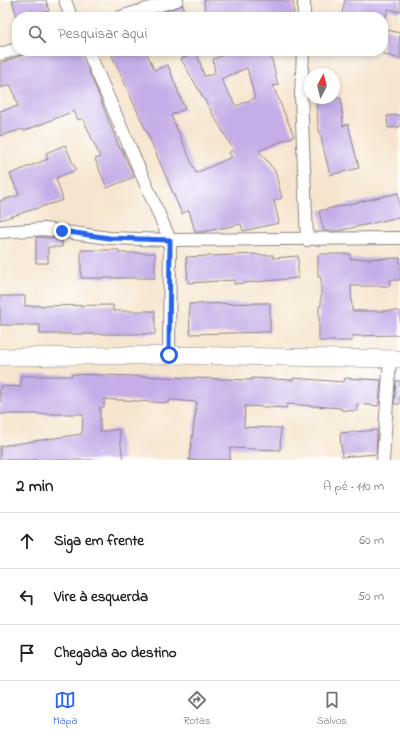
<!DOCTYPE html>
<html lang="pt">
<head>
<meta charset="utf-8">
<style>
  body { margin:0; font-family:"Indie Flower",sans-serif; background:#f2f2f2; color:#222 }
  .compass { position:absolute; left:304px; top:68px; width:36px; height:36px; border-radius:50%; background:#fff; box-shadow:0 2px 6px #0003; rotate:7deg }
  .stop { position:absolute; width:12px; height:12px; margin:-9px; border:3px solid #2563eb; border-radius:50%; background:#fff }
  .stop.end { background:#2563eb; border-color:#fff; box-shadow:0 1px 4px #0008 }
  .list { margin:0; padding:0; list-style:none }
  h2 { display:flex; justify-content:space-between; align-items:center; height:52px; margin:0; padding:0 16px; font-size:17px }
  h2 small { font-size:13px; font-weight:400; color:#767676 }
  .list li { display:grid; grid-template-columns:26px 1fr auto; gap:12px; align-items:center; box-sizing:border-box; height:56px; padding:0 16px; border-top:1px solid #e0e0e0 }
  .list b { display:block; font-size:15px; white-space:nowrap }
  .list em { font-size:13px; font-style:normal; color:#767676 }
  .icon { flex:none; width:22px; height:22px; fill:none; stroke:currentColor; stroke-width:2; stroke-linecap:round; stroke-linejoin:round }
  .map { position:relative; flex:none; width:400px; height:460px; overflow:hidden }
  .search { position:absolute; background:#fff; box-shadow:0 2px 6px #0003; left:12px; right:12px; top:12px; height:44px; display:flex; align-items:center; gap:10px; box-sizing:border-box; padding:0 14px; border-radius:16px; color:#767676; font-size:15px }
  .sheet { height:220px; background:#fff }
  nav { display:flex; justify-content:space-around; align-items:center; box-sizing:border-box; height:56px; border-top:1px solid #e0e0e0; background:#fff; font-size:11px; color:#767676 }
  nav a { display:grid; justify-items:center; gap:2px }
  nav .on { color:#2563eb }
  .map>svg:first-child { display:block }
  .building { fill:#c5ade7; fill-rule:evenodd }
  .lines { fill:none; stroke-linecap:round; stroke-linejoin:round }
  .street-casing { stroke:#8c8484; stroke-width:14 }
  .secondary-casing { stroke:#8c8484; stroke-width:18 }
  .street { stroke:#fff; stroke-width:12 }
  .secondary { stroke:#fff; stroke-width:17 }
  .route { stroke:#2563eb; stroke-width:5 }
</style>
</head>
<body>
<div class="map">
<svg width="400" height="460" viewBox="0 0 400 460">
  <rect width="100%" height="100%" fill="#fff"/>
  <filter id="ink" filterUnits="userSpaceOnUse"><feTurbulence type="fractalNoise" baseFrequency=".025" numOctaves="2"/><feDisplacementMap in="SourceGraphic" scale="8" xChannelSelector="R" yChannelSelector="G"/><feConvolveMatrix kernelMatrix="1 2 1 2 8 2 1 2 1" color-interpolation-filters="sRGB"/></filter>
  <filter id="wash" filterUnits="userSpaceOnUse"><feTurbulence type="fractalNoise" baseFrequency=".012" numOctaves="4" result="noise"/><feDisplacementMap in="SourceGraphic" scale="16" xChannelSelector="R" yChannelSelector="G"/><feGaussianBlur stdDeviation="0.9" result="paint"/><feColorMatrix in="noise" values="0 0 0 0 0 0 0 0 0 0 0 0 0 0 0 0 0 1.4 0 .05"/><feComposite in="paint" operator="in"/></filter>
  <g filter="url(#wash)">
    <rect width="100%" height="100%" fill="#f6e5ce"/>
    <g id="blocks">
      <g class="building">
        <path d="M12 0H46L49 11 29 17H17Z"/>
        <path d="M204 0H293L294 17H206Z"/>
        <path d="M345 0H400V12L388 9 386 17H341Z"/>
        <path d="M183 5 187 17H151V16Z"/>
        <path d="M383 29 400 33V59L383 54Z"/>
        <path d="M35 51H81L120 149 121 148 134 177 107 188 95 159 100 157 83 118 78 120 74 111 24 131 23 129 0 136V111L18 106 11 85 0 88V63Z"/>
        <path d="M110 51H146L154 70 168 65 185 109 171 115 196 173 232 157 229 153 233 149 181 59 197 52 204 76 215 74 213 59 233 51H270L278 85 273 86 294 136 259 151 275 171 282 198 274 200 279 223 243 231 241 224 203 232H195L189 210 182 214 149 137ZM247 68 255 98 236 106 221 79Z"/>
        <path d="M316 98H341L343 126 348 124 359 168 330 175 318 126Z"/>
        <path d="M400 115V127L388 128 387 116Z"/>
        <path d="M65 145 76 170 56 178 63 200 0 220V201L19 195 10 174 48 159 46 153Z"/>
        <path d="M398 193 400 217 338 231H324L319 211Z"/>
        <path d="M36 237 62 239V247H48V263H36Z"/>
        <path d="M81 250H119V253H155V278H81Z"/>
        <path d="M256 254 257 255H273V258L298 256V278L234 284V280L188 283 186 257Z"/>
        <path d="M320 254H350V259L400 258V280H390V286H351L352 311H400V335L352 336V341H319V306H321V277H318V255Z"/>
        <path d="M0 296H25V306L113 305V311H155V334H40V325H0Z"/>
        <path d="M270 303V332L190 334 189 304Z"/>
        <path d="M72 374 252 380V378L293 380V378L344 382 345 378 381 380 379 404 378 406 357 404V411L341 410V408L287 404V408L245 406 244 427 281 428 280 450 230 448V460H189L197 402 170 400 169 403 104 399V407H100V432L119 429 123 460H0V446L82 434 83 414H0V386L21 387V376H72Z"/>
        <path d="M396 381H400V404H394Z"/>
        <path d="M377 430 376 454 342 457 340 433Z"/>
      </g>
    </g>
  </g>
  <g filter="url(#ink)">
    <use href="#blocks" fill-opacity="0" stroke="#8c8484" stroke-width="1"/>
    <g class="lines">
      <defs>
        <g id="street">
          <path d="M65 0 71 17"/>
          <path d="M120 17 177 0"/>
          <path d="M304 17V0"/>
          <path d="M88 51 170 240 169 355"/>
          <path d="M303 51 301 96 307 240"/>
          <path d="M0 54 17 49"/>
          <path d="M0 232 44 229 109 238 170 240 400 238"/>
          <path d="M383 460 390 359"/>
        </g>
        <path id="secondary" d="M0 357 169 355 400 359"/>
      </defs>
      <use href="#street" class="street-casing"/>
      <use href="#secondary" class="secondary-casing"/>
      <use href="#street" class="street"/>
      <use href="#secondary" class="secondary"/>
    </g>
  </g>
  <g class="lines" filter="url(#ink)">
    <path class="route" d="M62 231 109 238 170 240 169 355"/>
  </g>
</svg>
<svg class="compass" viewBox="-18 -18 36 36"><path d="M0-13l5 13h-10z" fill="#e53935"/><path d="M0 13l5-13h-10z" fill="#767676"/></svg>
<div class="stop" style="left:169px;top:355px"></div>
<div class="stop end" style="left:62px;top:231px"></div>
<div class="search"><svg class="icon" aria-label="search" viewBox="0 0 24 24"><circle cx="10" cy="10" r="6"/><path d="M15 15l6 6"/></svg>Pesquisar aqui</div>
</div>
<section class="sheet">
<h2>2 min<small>A pé · 110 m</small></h2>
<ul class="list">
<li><svg class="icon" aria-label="ahead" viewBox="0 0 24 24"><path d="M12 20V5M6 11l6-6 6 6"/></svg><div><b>Siga em frente</b></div><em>60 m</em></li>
<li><svg class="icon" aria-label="left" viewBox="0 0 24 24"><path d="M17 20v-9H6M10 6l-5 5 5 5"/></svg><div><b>Vire à esquerda</b></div><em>50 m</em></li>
<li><svg class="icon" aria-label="arrive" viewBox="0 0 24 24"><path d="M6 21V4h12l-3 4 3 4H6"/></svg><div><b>Chegada ao destino</b></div></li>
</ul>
</section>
<nav>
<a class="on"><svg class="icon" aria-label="map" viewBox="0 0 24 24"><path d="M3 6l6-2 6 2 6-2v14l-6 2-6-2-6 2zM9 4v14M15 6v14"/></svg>Mapa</a>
<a><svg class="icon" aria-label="directions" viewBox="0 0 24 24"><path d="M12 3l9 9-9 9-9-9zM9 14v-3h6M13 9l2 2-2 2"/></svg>Rotas</a>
<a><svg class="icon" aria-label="saved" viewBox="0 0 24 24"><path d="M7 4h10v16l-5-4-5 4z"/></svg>Salvos</a>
</nav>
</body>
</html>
